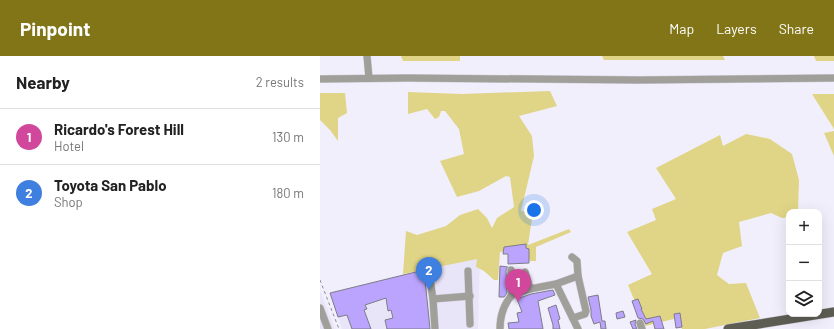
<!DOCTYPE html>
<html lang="en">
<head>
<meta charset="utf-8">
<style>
  body { margin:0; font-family:Barlow,sans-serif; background:#f6f6f6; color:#222 }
  .controls { position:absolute; right:12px; bottom:12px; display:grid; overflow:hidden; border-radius:8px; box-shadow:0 4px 16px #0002 }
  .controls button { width:36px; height:36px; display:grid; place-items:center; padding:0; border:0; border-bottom:1px solid #e0e0e0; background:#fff; color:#222; font:20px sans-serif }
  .you { position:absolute; left:214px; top:154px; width:14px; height:14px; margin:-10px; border:3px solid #fff; border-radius:50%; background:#1a73e8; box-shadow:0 0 0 6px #1a73e833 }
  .badge { display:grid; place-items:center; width:26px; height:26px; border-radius:50%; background:#827518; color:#fff; font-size:13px; font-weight:700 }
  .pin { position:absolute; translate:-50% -33px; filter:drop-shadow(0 1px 2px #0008) }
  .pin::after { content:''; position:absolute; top:21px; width:14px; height:12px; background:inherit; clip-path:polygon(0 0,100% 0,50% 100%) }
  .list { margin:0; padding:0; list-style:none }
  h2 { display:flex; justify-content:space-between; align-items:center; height:52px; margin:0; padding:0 16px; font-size:17px }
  h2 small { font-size:13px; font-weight:400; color:#767676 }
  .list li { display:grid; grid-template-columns:26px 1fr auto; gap:12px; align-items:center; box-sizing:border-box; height:56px; padding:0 16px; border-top:1px solid #e0e0e0 }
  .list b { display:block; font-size:15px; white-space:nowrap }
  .list p { margin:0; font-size:13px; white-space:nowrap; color:#767676 }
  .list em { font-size:13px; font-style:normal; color:#767676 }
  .icon { flex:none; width:22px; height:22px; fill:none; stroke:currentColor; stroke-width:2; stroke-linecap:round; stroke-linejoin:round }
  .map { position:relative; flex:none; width:514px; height:273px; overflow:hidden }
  header { display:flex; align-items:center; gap:24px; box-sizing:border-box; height:56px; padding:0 20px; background:#827518; color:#fff }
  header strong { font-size:19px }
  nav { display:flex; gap:22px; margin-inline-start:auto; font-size:14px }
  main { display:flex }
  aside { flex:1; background:#fff }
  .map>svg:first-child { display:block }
  .built { fill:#e9e5f9 }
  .green { fill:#e0d486 }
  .building { fill:#baa4fe; stroke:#7e7c87 }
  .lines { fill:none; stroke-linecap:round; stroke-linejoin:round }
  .minor-casing { stroke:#cdcbd6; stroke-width:8 }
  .major-casing { stroke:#cdcbd6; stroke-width:10 }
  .path { stroke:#8e8c95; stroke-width:1; stroke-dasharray:3 3; stroke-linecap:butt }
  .minor { stroke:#a09f9a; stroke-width:7 }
  .major { stroke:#5e5d54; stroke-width:9 }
</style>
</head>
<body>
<header>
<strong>Pinpoint</strong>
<nav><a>Map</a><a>Layers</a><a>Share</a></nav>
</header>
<main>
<aside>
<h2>Nearby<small>2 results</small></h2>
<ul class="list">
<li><span class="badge" style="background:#d1479c">1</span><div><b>Ricardo's Forest Hill</b><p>Hotel</p></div><em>130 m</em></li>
<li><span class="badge" style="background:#3f7fe0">2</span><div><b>Toyota San Pablo</b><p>Shop</p></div><em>180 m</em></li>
</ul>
</aside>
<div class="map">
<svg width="514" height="273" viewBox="0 0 514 273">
  <rect width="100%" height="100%" fill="#f1effb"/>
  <g class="built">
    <path d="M160 200 158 273H22L10 237 123 208Z"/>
    <path d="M0 235 15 273H0Z"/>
  </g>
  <g class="green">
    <path d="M81 0H140V5H83Z"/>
    <path d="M282 0H403L405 4H284Z"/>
    <path d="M494 0H514V5H496Z"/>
    <path d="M230 35 237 50 199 60 212 80 214 100 201 155 213 156 208 189 249 173 251 176 216 191V205H210L205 192 180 196 178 224H174L164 215 156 211 157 203 83 218 86 175 97 179 126 170 140 159 158 153 167 162 172 172 177 162 194 151 190 121 186 120 159 135 137 141 120 105 144 98 139 73 125 55H121L119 61 115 63 107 53 88 58V36L142 38Z"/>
    <path d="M0 37H25L27 57 18 62V85L10 74 0 64Z"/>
    <path d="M492 38H514V73Z"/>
    <path d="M514 75V100L504 77Z"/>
    <path d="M426 78 450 83 472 98 479 124 478 156H469V161L462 162 451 157 419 166 422 190 403 197 397 219 409 228 426 227 440 262 385 273H362L358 262 325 270 308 229 332 218 307 176 336 164 332 153 356 143 336 112 400 79 403 90Z"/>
  </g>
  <g class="building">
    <path d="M206 188V192L209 193V207L188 208V198H183L184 191Z"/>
    <path d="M180 210 188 211 186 214 187 237 184 241H179Z"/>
    <path d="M104 214 110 273H67L65 264 73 262 71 254 68 255 66 242 45 249 47 253 44 254 51 273H32L27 259 18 261 10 237Z"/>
    <path d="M233 234 235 239 218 245 223 273H189L188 267 199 266 197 257 202 256 197 243 211 238Z"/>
    <path d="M278 239 282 265H285L286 273H281L280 266 274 268 271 260V254L268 241Z"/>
    <path d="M318 243 322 253H321L326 263 340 260 344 273H335L333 265 326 268 323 263 318 262 312 245Z"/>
    <path d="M236 249 240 263 238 264 240 273H233V269L228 252Z"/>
    <path d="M303 255 305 261 297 263 296 257Z"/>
    <path d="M360 257 362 271 356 272 354 258Z"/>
    <path d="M316 264 315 268 317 273H313L310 266Z"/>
  </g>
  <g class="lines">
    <defs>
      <g id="minor">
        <path d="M47 0 49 22"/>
        <path d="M0 23 88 22 319 24 514 22"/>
        <path d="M252 201 257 205 258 220 266 255 265 258 253 262"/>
        <path d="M148 215 150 268"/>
        <path d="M109 216 113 243 115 273"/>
        <path d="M205 216 210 233"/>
        <path d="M236 228 258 220"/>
        <path d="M192 239 210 233 236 228 258 273"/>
        <path d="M113 243 150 240"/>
        <path d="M0 252 8 273"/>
        <path d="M320 267 322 273"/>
        <path d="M180 273C180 260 184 248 192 239L191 214"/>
      </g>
      <path id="major" d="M408 273 514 256"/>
    </defs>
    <use href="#minor" class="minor-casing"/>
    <use href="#major" class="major-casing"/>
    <path class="path" d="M0 224 19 273"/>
    <use href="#minor" class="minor"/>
    <use href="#major" class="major"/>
  </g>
</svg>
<div class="controls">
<button>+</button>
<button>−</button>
<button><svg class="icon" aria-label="layers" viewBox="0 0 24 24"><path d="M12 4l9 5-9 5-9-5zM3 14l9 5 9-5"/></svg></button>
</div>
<div class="you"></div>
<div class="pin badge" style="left:198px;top:246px;background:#d1479c">1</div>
<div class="pin badge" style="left:109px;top:234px;background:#3f7fe0">2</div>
</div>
</main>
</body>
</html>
